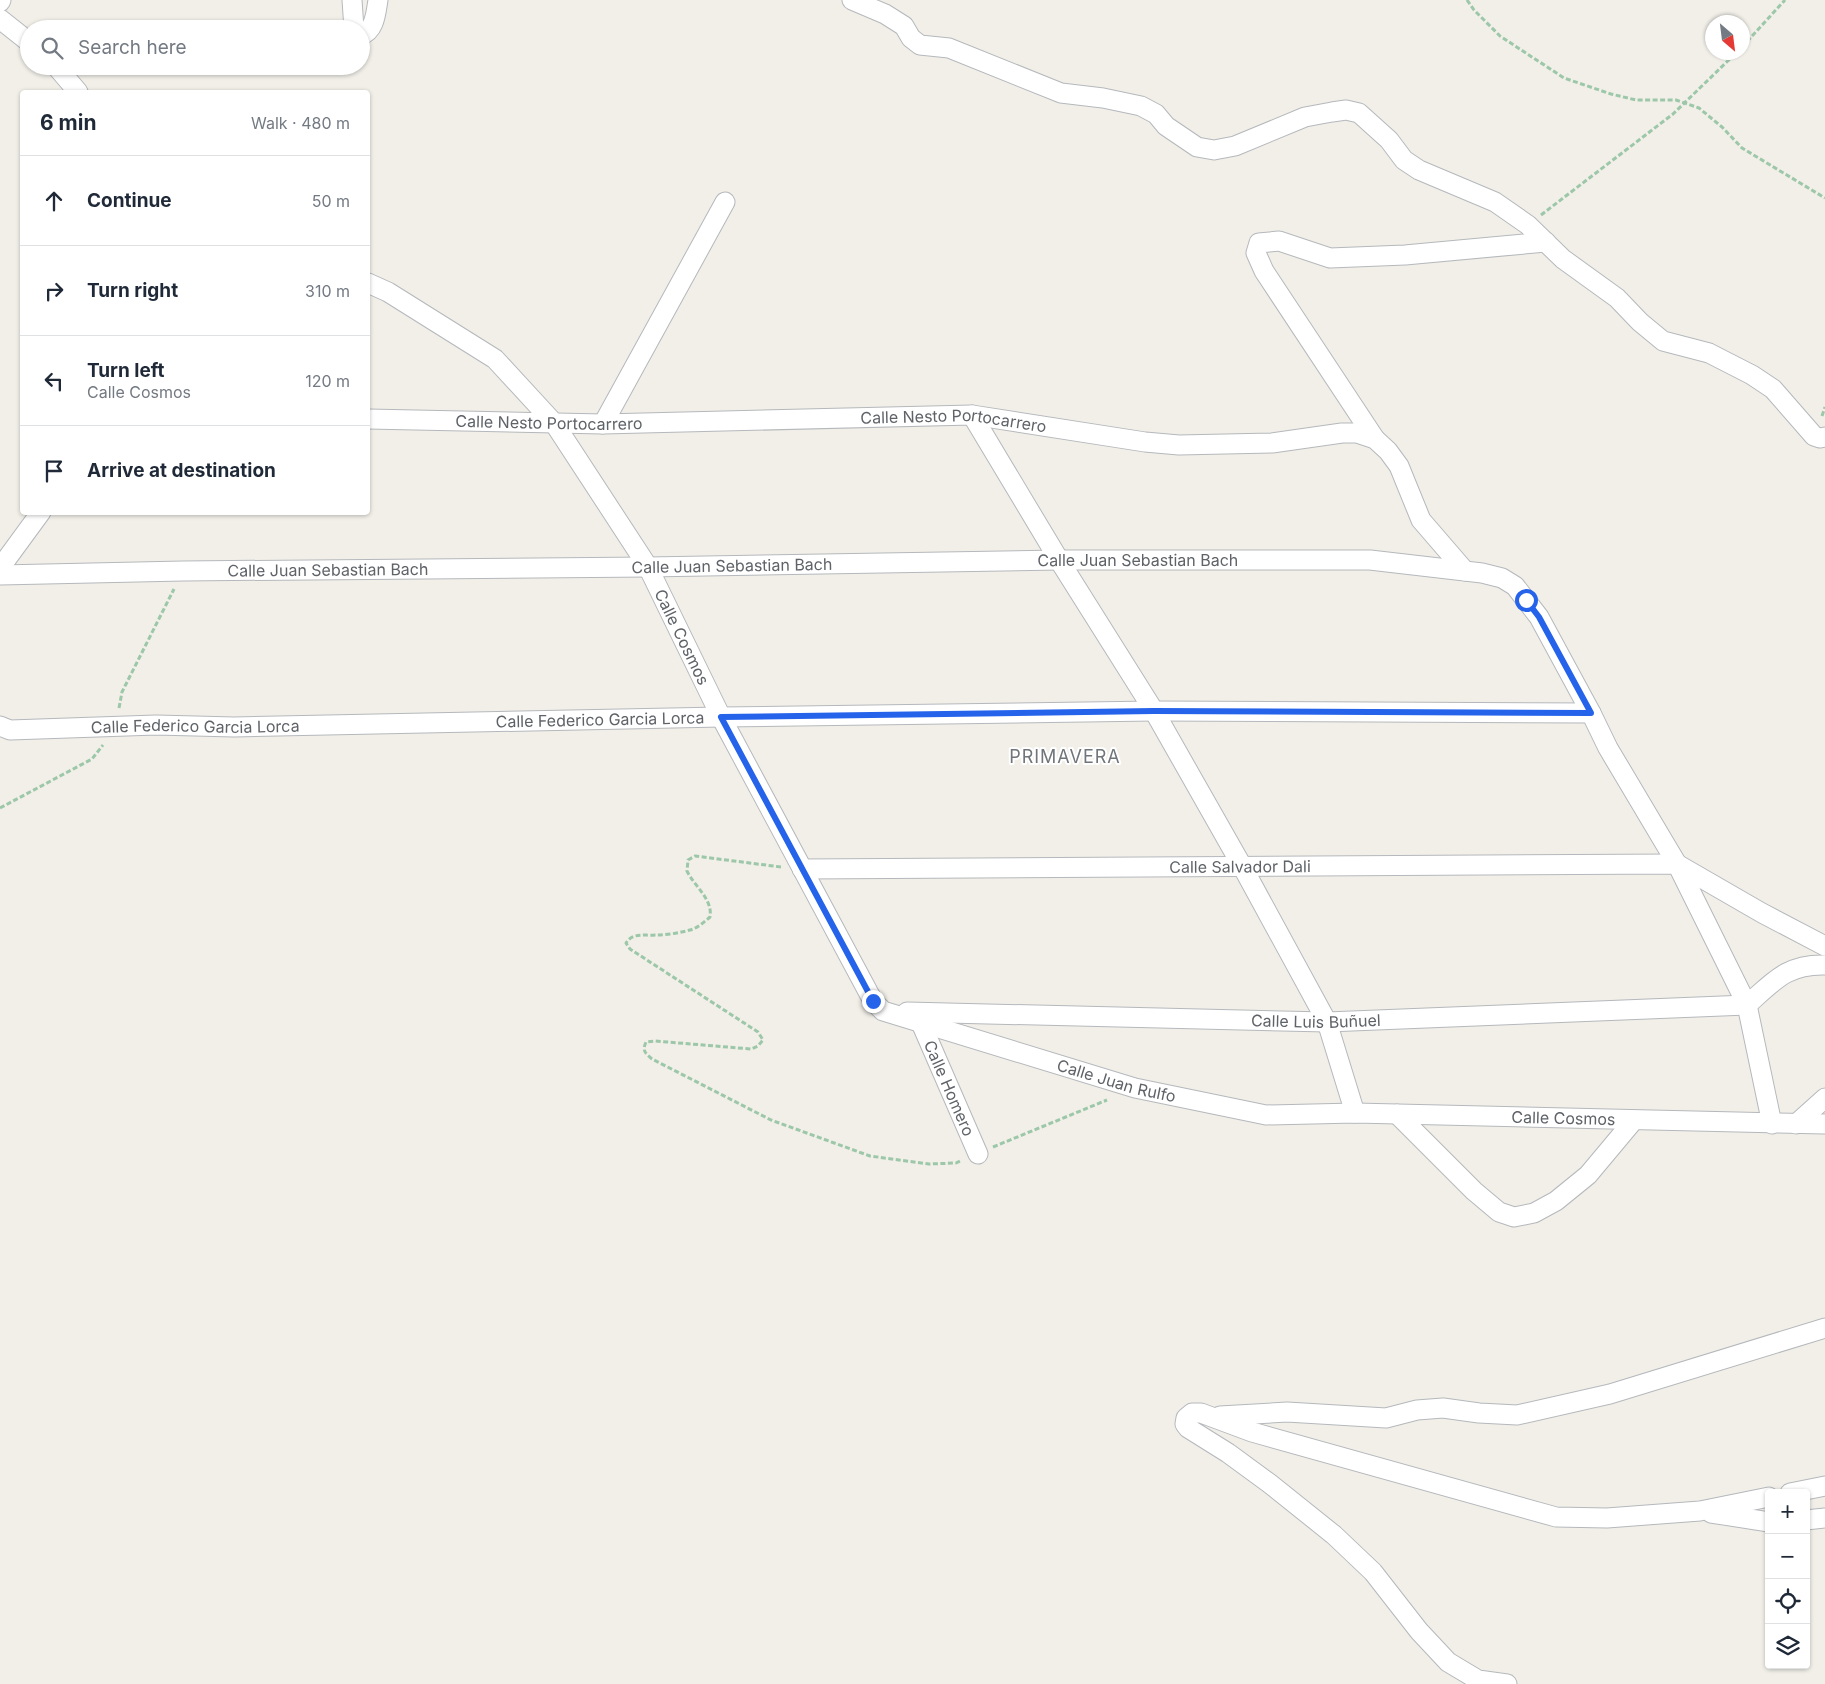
<!DOCTYPE html>
<html lang="en">
<head>
<meta charset="utf-8">
<style>
  body { margin:0; font-family:Inter,sans-serif; background:#f6f6f7; color:#1f2937 }
  .controls { position:absolute; right:15px; bottom:15px; display:grid; overflow:hidden; border-radius:5px; box-shadow:0 1px 4px #0004 }
  .controls button { width:45px; height:45px; display:grid; place-items:center; padding:0; border:0; border-bottom:1px solid #e0e1e3; background:#fff; color:#1f2937; font:25px sans-serif }
  .compass { position:absolute; left:1705px; top:15px; width:45px; height:45px; border-radius:50%; background:#fff; box-shadow:0 1px 4px #0004; rotate:152deg }
  .stop { position:absolute; width:15px; height:15px; margin:-11px; border:4px solid #2563eb; border-radius:50%; background:#fff }
  .stop.end { background:#2563eb; border-color:#fff; box-shadow:0 1px 5px #0008 }
  .list { margin:0; padding:0; list-style:none }
  h2 { display:flex; justify-content:space-between; align-items:center; height:65px; margin:0; padding:0 20px; font-size:21px }
  h2 small { font-size:16px; font-weight:400; color:#747a83 }
  .list li { display:grid; grid-template-columns:32px 1fr auto; gap:15px; align-items:center; box-sizing:border-box; height:90px; padding:0 20px; border-top:1px solid #e0e1e3 }
  .list b { display:block; font-size:19px; white-space:nowrap }
  .list p { margin:0; font-size:16px; white-space:nowrap; color:#747a83 }
  .list em { font-size:16px; font-style:normal; color:#747a83 }
  .icon { flex:none; width:28px; height:28px; fill:none; stroke:currentColor; stroke-width:2; stroke-linecap:round; stroke-linejoin:round }
  .map { position:relative; flex:none; width:1825px; height:1684px; overflow:hidden }
  .search { position:absolute; background:#fff; box-shadow:0 1px 4px #0004; left:20px; top:20px; width:350px; height:55px; display:flex; align-items:center; gap:12px; box-sizing:border-box; padding:0 18px; border-radius:28px; color:#747a83; font-size:19px }
  .panel { position:absolute; background:#fff; box-shadow:0 1px 4px #0004; left:20px; top:90px; width:350px; height:425px; border-radius:5px }
  .map>svg:first-child { display:block }
  .lines { fill:none; stroke-linecap:round; stroke-linejoin:round }
  .minor-casing { stroke:#b5b8bc; stroke-width:21 }
  .path { stroke:#9cc7a9; stroke-width:3; stroke-dasharray:5 2.5; stroke-linecap:butt }
  .minor { stroke:#fff; stroke-width:19 }
  .route { stroke:#2563eb; stroke-width:6 }
  .labels { text-anchor:middle; stroke-width:4; stroke-linejoin:round; paint-order:stroke }
  .street-label { font-size:16px; fill:#5f6368; stroke:#fff }
  .neighbourhood-label { font-size:18px; letter-spacing:1px; fill:#70757a; stroke:#fff }
</style>
</head>
<body>
<div class="map">
<svg width="1825" height="1684" viewBox="0 0 1825 1684">
  <rect width="100%" height="100%" fill="#f1efe8"/>
  <g class="lines">
    <defs>
      <g id="minor">
        <path d="M352 0 354 29"/>
        <path d="M852 0 885 14 904 26 911 38 920 45 949 48 1061 93 1103 98 1141 106 1156 114 1166 126 1197 147 1214 150 1235 146 1305 117 1332 112 1346 110 1359 113 1389 140 1404 160 1419 170 1495 202 1528 225 1563 259 1617 298 1640 322 1663 341 1709 353 1752 375 1773 389 1814 436 1820 438 1825 437"/>
        <path d="M0 2 1 0"/>
        <path d="M0 19 29 42"/>
        <path d="M361 35C375 31 376 12 378 0"/>
        <path d="M56 66 78 92"/>
        <path id="s1" d="M368 283 388 292 495 359 554 423 648 567 721 717 873 1001 883 1011 1135 1088 1266 1115 1355 1113 1825 1124"/>
        <path d="M972 415 1059 560 1154 711 1242 866 1327 1022 1355 1113"/>
        <path id="s2" d="M368 419 603 424 972 415 1145 442 1179 445 1272 443 1342 433H1357L1375 439 1388 451 1399 466 1421 520 1465 571"/>
        <path d="M603 424 725 202"/>
        <path d="M1375 439 1264 271 1256 253 1259 243 1279 241 1330 258 1405 255 1546 242"/>
        <path d="M0 568 41 512"/>
        <path id="s3" d="M0 575 183 571 648 567 1059 560H1370L1482 573 1502 578 1515 586 1539 617 1591 713 1608 748 1677 864 1747 1005 1772 1124"/>
        <path id="s4" d="M0 726 10 730 156 725 234 727 721 717 1154 711 1591 713"/>
        <path id="s5" d="M802 869 1677 864 1762 913 1825 946"/>
        <path id="s6" d="M907 1012 1327 1022 1747 1005C1774 981 1787 964 1825 965"/>
        <path id="s7" d="M921 1023 978 1154"/>
        <path d="M1397 1114 1474 1191 1499 1212 1514 1217 1534 1213 1556 1201 1588 1175 1634 1120"/>
        <path d="M1796 1124 1825 1098"/>
        <path d="M1220 1416 1287 1412 1386 1418 1417 1410 1443 1408 1479 1413 1517 1415 1610 1394 1825 1328"/>
        <path d="M1790 1493 1825 1486"/>
        <path d="M1711 1513 1769 1522"/>
        <path d="M1806 1520 1825 1518"/>
        <path d="M1507 1684 1478 1680 1448 1662 1419 1631 1373 1572 1334 1535 1269 1483 1228 1453 1188 1428 1185 1424 1186 1418 1192 1413H1201L1252 1432 1556 1517 1607 1518 1700 1511 1769 1497"/>
      </g>
    </defs>
    <use href="#minor" class="minor-casing"/>
    <g class="path">
      <path d="M1467 0 1474 10 1500 36 1564 78 1611 94 1636 100H1676L1699 108 1722 127 1742 148 1825 198"/>
      <path d="M1742 47 1785 0"/>
      <path d="M1541 215 1673 114 1737 52"/>
      <path d="M1822 416 1825 407"/>
      <path d="M119 708 122 692 174 589"/>
      <path d="M0 808 92 759 103 745"/>
      <path d="M781 867 695 856 688 860 687 871C694 886 713 899 710 917 704 922 698 928 690 930 680 933 666 935 655 935 644 936 633 932 626 943L630 949 758 1032 763 1040 758 1046 751 1049 655 1041 646 1042C642 1051 645 1053 652 1059L771 1120 870 1156 929 1164 956 1163 962 1160"/>
      <path d="M993 1147 1107 1100"/>
    </g>
    <use href="#minor" class="minor"/>
  </g>
  <g class="lines">
    <path class="route" d="M873 1001 721 717 1154 711 1591 713 1539 617 1526 600"/>
  </g>
  <g class="labels">
    <g class="street-label">
      <text dy="6" stroke="none"><textPath href="#s2" startOffset="181">Calle Nesto Portocarrero</textPath></text>
      <text dy="6" stroke="none"><textPath href="#s2" startOffset="586">Calle Nesto Portocarrero</textPath></text>
      <text dy="6" stroke="none"><textPath href="#s3" startOffset="1138">Calle Juan Sebastian Bach</textPath></text>
      <text dy="6" stroke="none"><textPath href="#s3" startOffset="732">Calle Juan Sebastian Bach</textPath></text>
      <text dy="6" stroke="none"><textPath href="#s3" startOffset="328">Calle Juan Sebastian Bach</textPath></text>
      <text dy="6" stroke="none"><textPath href="#s1" startOffset="485">Calle Cosmos</textPath></text>
      <text dy="6" stroke="none"><textPath href="#s4" startOffset="601">Calle Federico Garcia Lorca</textPath></text>
      <text dy="6" stroke="none"><textPath href="#s4" startOffset="196">Calle Federico Garcia Lorca</textPath></text>
      <text dy="6" stroke="none"><textPath href="#s5" startOffset="438">Calle Salvador Dali</textPath></text>
      <text dy="6" stroke="none"><textPath href="#s6" startOffset="409">Calle Luis Buñuel</textPath></text>
      <text dy="6" stroke="none"><textPath href="#s1" startOffset="1154">Calle Juan Rulfo</textPath></text>
      <text dy="6" stroke="none"><textPath href="#s7" startOffset="71">Calle Homero</textPath></text>
      <text dy="6" stroke="none"><textPath href="#s1" startOffset="1605">Calle Cosmos</textPath></text>
    </g>
    <g class="neighbourhood-label">
      <text x="1065" y="763">PRIMAVERA</text>
    </g>
  </g>
</svg>
<div class="controls">
<button>+</button>
<button>−</button>
<button><svg class="icon" aria-label="locate" viewBox="0 0 24 24"><circle cx="12" cy="12" r="6"/><path d="M12 2v4M12 18v4M2 12h4M18 12h4"/></svg></button>
<button><svg class="icon" aria-label="layers" viewBox="0 0 24 24"><path d="M12 4l9 5-9 5-9-5zM3 14l9 5 9-5"/></svg></button>
</div>
<svg class="compass" viewBox="-18 -18 36 36"><path d="M0-13l5 13h-10z" fill="#e53935"/><path d="M0 13l5-13h-10z" fill="#747a83"/></svg>
<div class="stop" style="left:1526px;top:600px"></div>
<div class="stop end" style="left:873px;top:1001px"></div>
<div class="search"><svg class="icon" aria-label="search" viewBox="0 0 24 24"><circle cx="10" cy="10" r="6"/><path d="M15 15l6 6"/></svg>Search here</div>
<section class="panel">
<h2>6 min<small>Walk · 480 m</small></h2>
<ul class="list">
<li><svg class="icon" aria-label="ahead" viewBox="0 0 24 24"><path d="M12 20V5M6 11l6-6 6 6"/></svg><div><b>Continue</b></div><em>50 m</em></li>
<li><svg class="icon" aria-label="right" viewBox="0 0 24 24"><path d="M7 20v-9h11M14 6l5 5-5 5"/></svg><div><b>Turn right</b></div><em>310 m</em></li>
<li><svg class="icon" aria-label="left" viewBox="0 0 24 24"><path d="M17 20v-9H6M10 6l-5 5 5 5"/></svg><div><b>Turn left</b><p>Calle Cosmos</p></div><em>120 m</em></li>
<li><svg class="icon" aria-label="arrive" viewBox="0 0 24 24"><path d="M6 21V4h12l-3 4 3 4H6"/></svg><div><b>Arrive at destination</b></div></li>
</ul>
</section>
</div>
</body>
</html>
